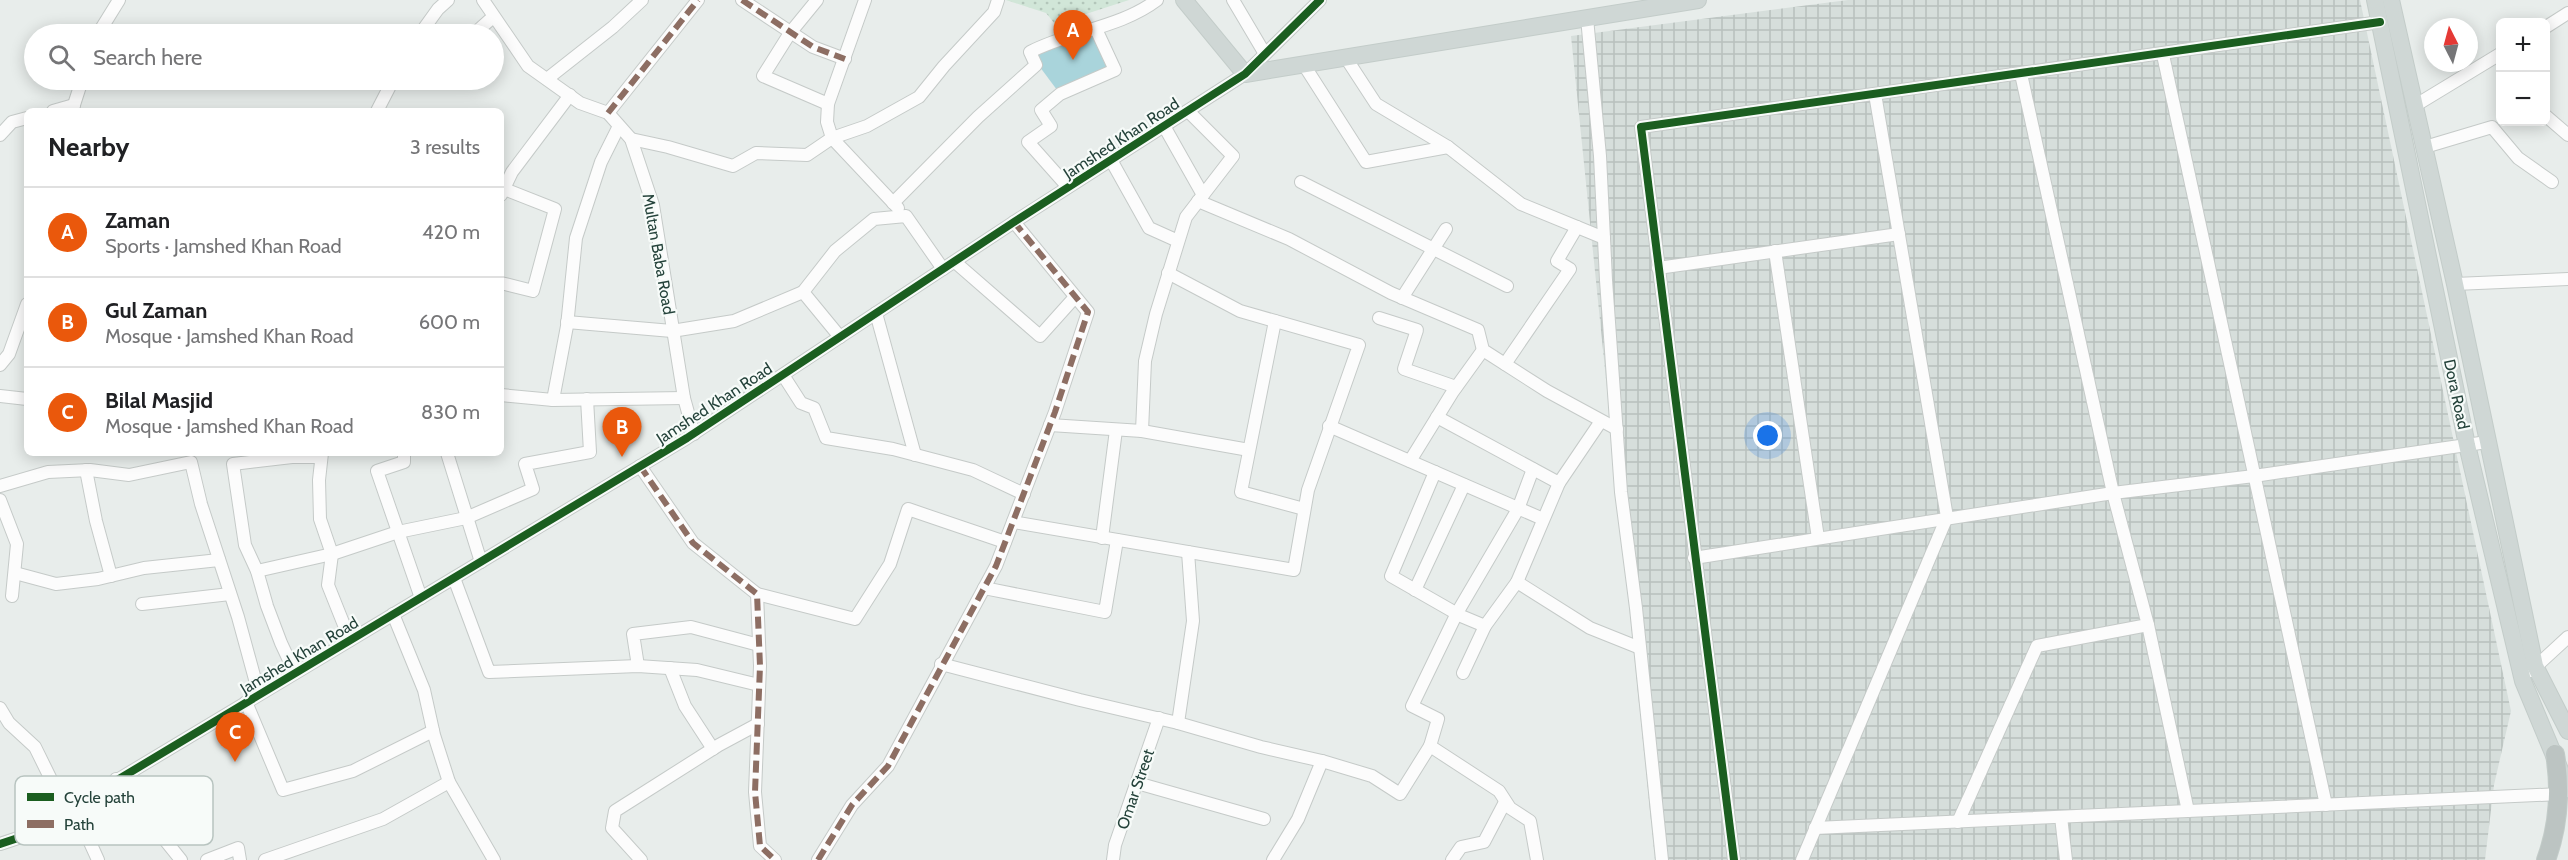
<!DOCTYPE html>
<html lang="en">
<head>
<meta charset="utf-8">
<style>
  body { margin:0; font-family:Cabin,sans-serif; background:#f6f6f6; color:#202124 }
  .controls { position:absolute; right:18px; top:18px; display:grid; overflow:hidden; border-radius:9px; box-shadow:0 3px 15px #0003 }
  .controls button { width:54px; height:54px; display:grid; place-items:center; padding:0; border:0; border-bottom:2px solid #e0e0e0; background:#fff; color:#202124; font:30px sans-serif }
  .compass { position:absolute; left:2424px; top:18px; width:54px; height:54px; border-radius:50%; background:#fff; box-shadow:0 3px 15px #0003; rotate:354deg }
  .you { position:absolute; left:1768px; top:436px; width:21px; height:21px; margin:-15px; border:4px solid #fff; border-radius:50%; background:#1a73e8; box-shadow:0 0 0 9px #1a73e833 }
  .badge { display:grid; place-items:center; width:39px; height:39px; border-radius:50%; background:#ea580c; color:#fff; font-size:20px; font-weight:700 }
  .pin { position:absolute; translate:-50% -50px; filter:drop-shadow(0 2px 3px #0008) }
  .pin::after { content:''; position:absolute; top:32px; width:21px; height:18px; background:inherit; clip-path:polygon(0 0,100% 0,50% 100%) }
  .list { margin:0; padding:0; list-style:none }
  h2 { display:flex; justify-content:space-between; align-items:center; height:78px; margin:0; padding:0 24px; font-size:26px }
  h2 small { font-size:20px; font-weight:400; color:#757577 }
  .list li { display:grid; grid-template-columns:39px 1fr auto; gap:18px; align-items:center; box-sizing:border-box; height:90px; padding:0 24px; border-top:2px solid #e0e0e0 }
  .list b { display:block; font-size:22px; white-space:nowrap }
  .list p { margin:0; font-size:20px; white-space:nowrap; color:#757577 }
  .list em { font-size:20px; font-style:normal; color:#757577 }
  .icon { flex:none; width:33px; height:33px; fill:none; stroke:currentColor; stroke-width:2; stroke-linecap:round; stroke-linejoin:round }
  .map { position:relative; flex:none; width:2568px; height:860px; overflow:hidden }
  .search { position:absolute; background:#fff; box-shadow:0 3px 15px #0003; left:24px; top:24px; width:480px; height:66px; display:flex; align-items:center; gap:15px; box-sizing:border-box; padding:0 21px; border-radius:33px; color:#757577; font-size:22px }
  .panel { position:absolute; background:#fff; box-shadow:0 3px 15px #0003; left:24px; top:108px; width:480px; height:348px; border-radius:9px }
  .map>svg:first-child { display:block }
  .industrial { fill:url(#industrial-grid) }
  .grass { fill:url(#grass-dots) }
  .water { fill:#a9d4db }
  .lines { fill:none; stroke-linecap:round; stroke-linejoin:round }
  .minor-casing { stroke:#c5cac8; stroke-width:14 }
  .major-casing { stroke:#c3ccc9; stroke-width:18 }
  .highway-casing { stroke:#c3ccc9; stroke-width:20 }
  .minor { stroke:#fcfcfc; stroke-width:12 }
  .major { stroke:#cfd7d5; stroke-width:16 }
  .highway { stroke:#bcc4c2; stroke-width:18 }
  .quiet { stroke:#8d6e63; stroke-width:6; stroke-dasharray:12 6; stroke-linecap:butt }
  .cycleway-casing { stroke:#f7fbf9; stroke-width:11 }
  .cycleway { stroke:#1b5e20; stroke-width:8 }
  .labels { text-anchor:middle; stroke-width:4.5; stroke-linejoin:round; paint-order:stroke }
  .street-label { font-size:16px; fill:#24423a; stroke:#f7fbf9 }
  .key { fill:#f7fbf9; stroke:#b8c4c0; stroke-width:1.5 }
  .key-label { font-size:16px; fill:#24423a }
</style>
</head>
<body>
<div class="map">
<svg width="2568" height="860" viewBox="0 0 2568 860">
  <defs>
    <pattern id="industrial-grid" width="8" height="8" patternUnits="userSpaceOnUse" patternTransform="scale(1.5)"><rect width="8" height="8" fill="#d6dedb"/><path d="M0 4h8M4 0v8" fill="none" stroke="#b8c0bd"/></pattern>
    <pattern id="grass-dots" width="8" height="8" patternUnits="userSpaceOnUse" patternTransform="scale(1.5)"><rect width="8" height="8" fill="#d1e6d8"/><path d="M2 2h.1M6 6h.1" fill="none" stroke="#b3c6ba" stroke-width="1.8" stroke-linecap="round"/></pattern>
  </defs>
  <rect width="100%" height="100%" fill="#e8edeb"/>
  <path class="industrial" d="M1848 0H2360L2511 711 2494 785 2485 860H1655L1571 36Z"/>
  <path class="grass" d="M1006 0H1129L1055 24 1046 13Z"/>
  <path class="water" d="M1096 29 1115 70 1060 94 1028 51Z"/>
  <g class="lines">
    <defs>
      <g id="minor">
        <path d="M483 0 528 66 580 103 608 113 631 139 653 205 684 398 694 434"/>
        <path d="M742 0 813 47 845 59"/>
        <path d="M817 0 790 33 763 76 828 104"/>
        <path d="M865 0 828 104 827 122 832 138 898 208"/>
        <path d="M1233 0 1265 54"/>
        <path d="M1587 18 1600 156 1606 280 1621 492 1636 608 1662 860"/>
        <path d="M2546 27 2568 13"/>
        <path d="M98 34 119 0"/>
        <path d="M420 34 438 9 448 0"/>
        <path d="M474 34 493 17"/>
        <path d="M2163 55 2326 805"/>
        <path d="M1346 58 1376 104 1448 147 1521 204 1604 238"/>
        <path d="M1304 65 1366 162 1448 147"/>
        <path d="M2021 74 2113 493 2148 625 2188 811"/>
        <path d="M547 79 613 27 642 0"/>
        <path d="M2416 105 2500 54"/>
        <path d="M53 111 74 105"/>
        <path d="M72 111 82 80"/>
        <path d="M377 111 393 80"/>
        <path d="M608 113 698 0"/>
        <path d="M2546 116 2568 135"/>
        <path d="M1164 126 1203 195"/>
        <path d="M0 135 12 122 27 118"/>
        <path d="M631 139 668 147 733 166 756 153 807 155 832 138 867 126 919 97 944 66 994 12 998 0"/>
        <path d="M2425 147 2492 127 2518 158 2552 182"/>
        <path d="M1111 160 1149 228 1178 241"/>
        <path d="M1301 182 1507 286"/>
        <path d="M1068 187 1028 142 1051 126 1041 110 1060 94 1115 70 1096 29"/>
        <path d="M501 195 512 172 570 95"/>
        <path d="M1198 201 1289 239 1391 293 1478 330 1483 350 1547 391 1617 429"/>
        <path d="M893 203 978 117 1036 65 1030 52C1070 31 1120 28 1157 0"/>
        <path d="M1775 251 1818 538"/>
        <path d="M955 262 1040 336 1075 297"/>
        <path d="M1658 268 1899 234"/>
        <path d="M501 283 533 291 555 209 504 189"/>
        <path d="M2455 284 2568 279"/>
        <path d="M1402 298 1446 229"/>
        <path d="M876 313 915 455"/>
        <path d="M1379 318 1417 330 1404 369 1456 387"/>
        <path d="M1275 321 1241 492 1304 509"/>
        <path d="M567 322 672 331 734 321 803 292"/>
        <path d="M840 337 803 292 835 251 874 219 906 216 943 269"/>
        <path d="M1505 364 1570 269 1557 261 1577 227"/>
        <path d="M0 365 9 354 27 304"/>
        <path d="M783 375 801 403 814 408 826 438 893 449 973 470 1024 494"/>
        <path d="M501 395 553 400 684 398"/>
        <path d="M0 396 27 399"/>
        <path d="M553 400 567 326 576 238 601 162 619 126"/>
        <path d="M1437 417 1559 483"/>
        <path d="M1050 425 1142 431 1249 450"/>
        <path d="M1329 426 1543 519"/>
        <path d="M1142 431 1145 361 1156 314 1186 217 1233 156 1188 111"/>
        <path d="M322 453 319 480 320 519 332 554 328 585 350 640"/>
        <path d="M404 453V462L377 471 421 598"/>
        <path d="M447 453 481 562"/>
        <path d="M1410 461 1452 393 1483 350"/>
        <path d="M640 466 693 543 757 594 760 666 755 792 760 846 775 860"/>
        <path d="M86 470 96 521 111 576"/>
        <path d="M1435 472 1391 576 1461 616 1485 626"/>
        <path d="M0 486 48 472 90 470 129 475 191 462 201 504 238 617 259 694"/>
        <path d="M0 500 17 544 12 596"/>
        <path d="M1013 522 1294 570 1308 490 1359 345 1240 311 1168 273"/>
        <path d="M1102 538 1116 430"/>
        <path d="M1694 558 2113 493 2254 476 2487 442"/>
        <path d="M257 571 332 554 398 532 466 518 533 489 525 464 590 452 587 399"/>
        <path d="M15 573 56 584 98 579 144 568 219 560"/>
        <path d="M454 578 489 672 638 666 697 670 759 685"/>
        <path d="M1517 582 1559 483 1601 421"/>
        <path d="M984 588 1105 612 1117 540"/>
        <path d="M1415 590 1464 485"/>
        <path d="M757 594 855 619 890 564 908 509 1005 542"/>
        <path d="M142 604 230 594"/>
        <path d="M393 614 424 690 434 735 449 782 494 860"/>
        <path d="M941 664 1080 700 1178 723 1261 747 1322 761 1372 776 1400 794 1430 746 1499 791 1510 808 1530 821 1537 860"/>
        <path d="M638 666 633 634 691 627 759 645"/>
        <path d="M670 668 685 706 713 749"/>
        <path d="M2531 671 2568 637"/>
        <path d="M295 673 281 643 267 606 257 571 245 545 233 464 292 457H321"/>
        <path d="M1463 673 1485 626 1517 582 1590 628 1640 648"/>
        <path d="M246 702 283 790 353 771 433 731"/>
        <path d="M0 708 9 723 35 747 66 810 88 838 98 860"/>
        <path d="M1178 723 1193 621 1188 552"/>
        <path d="M1430 746 1438 719 1412 706 1457 613 1518 509 1533 469"/>
        <path d="M116 779 181 860"/>
        <path d="M1137 783 1264 819"/>
        <path d="M2061 817 2066 860"/>
        <path d="M1958 822 2037 646 2148 625"/>
        <path d="M1815 828 2560 794"/>
        <path d="M0 844 24 836 687 438 1014 222 1245 74 1320 0"/>
        <path d="M207 860 238 848 240 860"/>
        <path d="M265 860 383 819 449 782"/>
        <path d="M641 860 612 828 615 811 719 745 758 724"/>
        <path d="M818 860 852 805 888 766 996 566 1055 412 1088 312 1014 222"/>
        <path d="M1113 860 1115 845 1159 718"/>
        <path d="M1273 860 1298 819 1322 761"/>
        <path d="M1452 860 1461 847 1484 842 1505 802"/>
        <path d="M1734 860 1641 127 2380 22"/>
        <path d="M1802 860 1947 517 1875 94"/>
      </g>
      <g id="major">
        <path d="M1184 0 1245 74 1698 0"/>
        <path d="M2375 0 2467 445 2523 681 2568 789"/>
        <path d="M2391 0 2455 284 2535 666 2568 731"/>
      </g>
      <path id="highway" d="M2546 860C2559 825 2561 791 2555 754"/>
    </defs>
    <use href="#minor" class="minor-casing"/>
    <use href="#major" class="major-casing"/>
    <use href="#highway" class="highway-casing"/>
    <use href="#minor" class="minor"/>
    <use href="#major" class="major"/>
    <use href="#highway" class="highway"/>
    <g class="quiet">
      <path d="M742 0 813 47 845 59"/>
      <path d="M608 113 698 0"/>
      <path d="M640 466 693 543 757 594 760 666 755 792 760 846 775 860"/>
      <path d="M818 860 852 805 888 766 996 566 1055 412 1088 312 1014 222"/>
    </g>
    <defs>
      <g id="cycleway">
        <path d="M0 844 24 836 687 438 1014 222 1245 74 1320 0"/>
        <path d="M1734 860 1641 127 2380 22"/>
      </g>
    </defs>
    <use href="#cycleway" class="cycleway-casing"/>
    <use href="#cycleway" class="cycleway"/>
  </g>
  <g class="labels">
    <g class="street-label">
      <text transform="translate(1121 138) rotate(-33)" y="6">Jamshed Khan Road</text>
      <text transform="translate(659 254) rotate(80)" y="6">Multan Baba Road</text>
      <text transform="translate(2457 394) rotate(78)" y="6">Dora Road</text>
      <text transform="translate(714 403) rotate(-33)" y="6">Jamshed Khan Road</text>
      <text transform="translate(299 655) rotate(-31)" y="6">Jamshed Khan Road</text>
      <text transform="translate(1135 789) rotate(-71)" y="6">Omar Street</text>
    </g>
  </g>
  <rect x="15" y="776" width="198" height="69" rx="9" class="key"/>
  <rect x="27" y="793" width="27" height="8" fill="#1b5e20"/>
  <rect x="27" y="820" width="27" height="8" fill="#8d6e63"/>
  <g class="key-label">
    <text x="64" y="803">Cycle path</text>
    <text x="64" y="830">Path</text>
  </g>
</svg>
<div class="controls">
<button>+</button>
<button>−</button>
</div>
<svg class="compass" viewBox="-18 -18 36 36"><path d="M0-13l5 13h-10z" fill="#e53935"/><path d="M0 13l5-13h-10z" fill="#757577"/></svg>
<div class="you"></div>
<div class="pin badge" style="left:1073px;top:60px">A</div>
<div class="pin badge" style="left:622px;top:457px">B</div>
<div class="pin badge" style="left:235px;top:762px">C</div>
<div class="search"><svg class="icon" aria-label="search" viewBox="0 0 24 24"><circle cx="10" cy="10" r="6"/><path d="M15 15l6 6"/></svg>Search here</div>
<section class="panel">
<h2>Nearby<small>3 results</small></h2>
<ul class="list">
<li><span class="badge">A</span><div><b>Zaman</b><p>Sports · Jamshed Khan Road</p></div><em>420 m</em></li>
<li><span class="badge">B</span><div><b>Gul Zaman</b><p>Mosque · Jamshed Khan Road</p></div><em>600 m</em></li>
<li><span class="badge">C</span><div><b>Bilal Masjid</b><p>Mosque · Jamshed Khan Road</p></div><em>830 m</em></li>
</ul>
</section>
</div>
</body>
</html>
